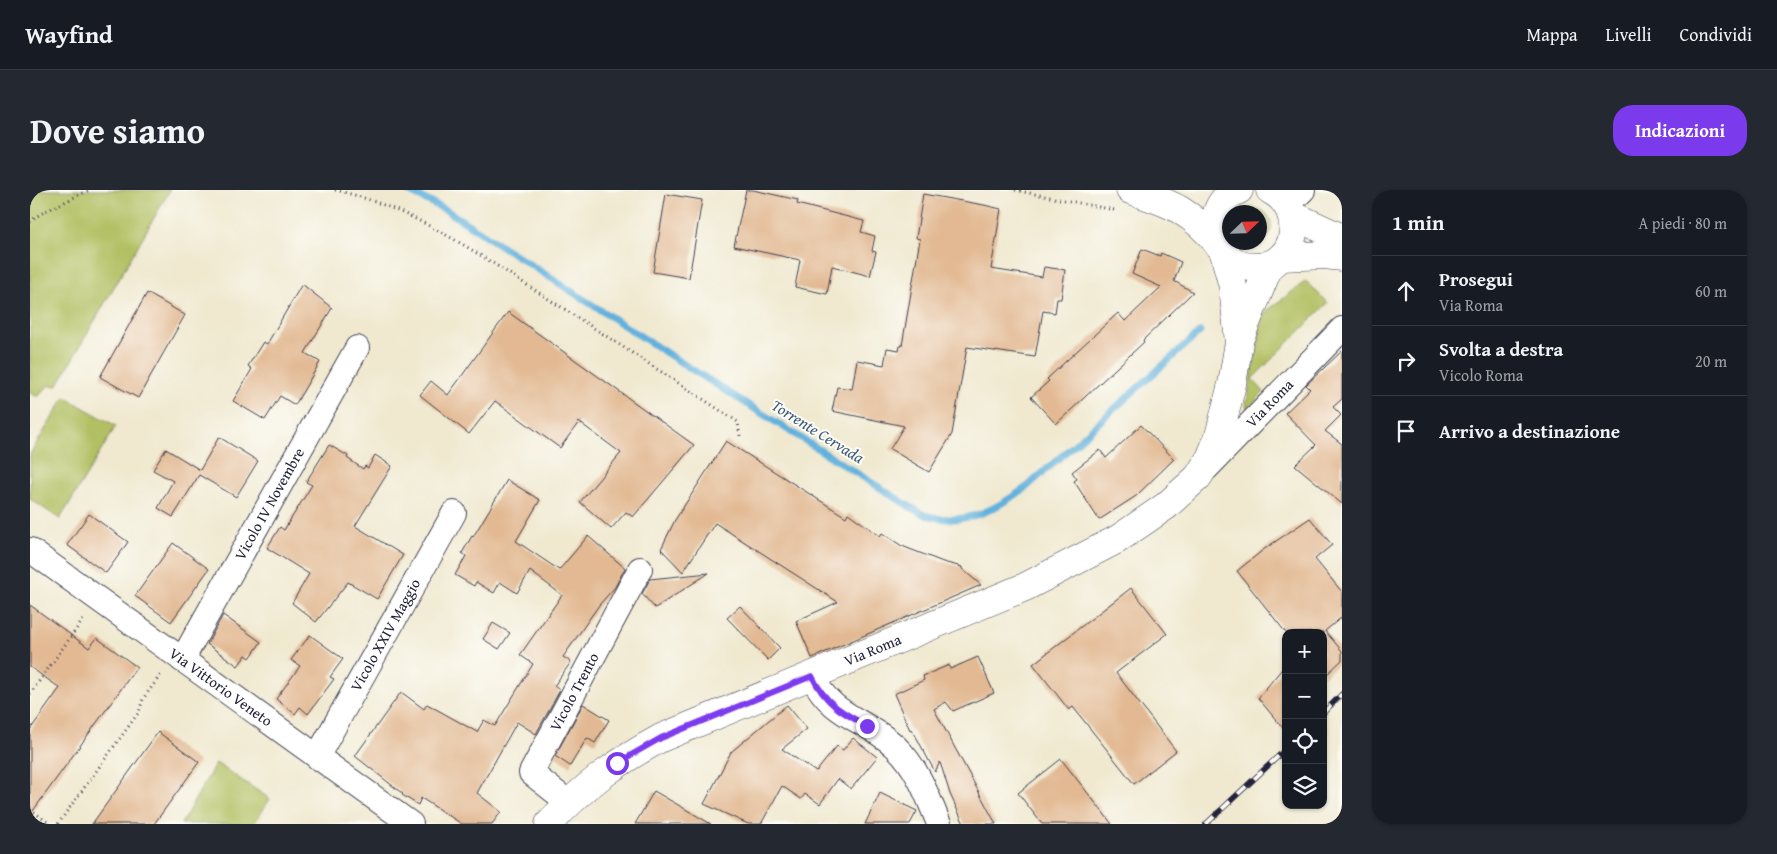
<!DOCTYPE html>
<html lang="it">
<head>
<meta charset="utf-8">
<style>
  body { margin:0; font-family:"Gentium Book Plus",serif; background:#242831; color:#f1f3f6 }
  .controls { position:absolute; right:15px; bottom:15px; display:grid; overflow:hidden; border-radius:10px; box-shadow:0 1px 4px #0004 }
  .controls button { width:45px; height:45px; display:grid; place-items:center; padding:0; border:0; border-bottom:1px solid #363941; background:#171b24; color:#f1f3f6; font:25px sans-serif }
  .compass { position:absolute; left:1192px; top:15px; width:45px; height:45px; border-radius:50%; background:#171b24; box-shadow:0 1px 4px #0004; rotate:67deg }
  .stop { position:absolute; width:15px; height:15px; margin:-11px; border:4px solid #7c3aed; border-radius:50%; background:#fff }
  .stop.end { background:#7c3aed; border-color:#fff; box-shadow:0 1px 5px #0008 }
  .list { margin:0; padding:0; list-style:none }
  h2 { display:flex; justify-content:space-between; align-items:center; height:65px; margin:0; padding:0 20px; font-size:21px }
  h2 small { font-size:16px; font-weight:400; color:#9ea1a6 }
  .list li { display:grid; grid-template-columns:32px 1fr auto; gap:15px; align-items:center; box-sizing:border-box; height:70px; padding:0 20px; border-top:1px solid #363941 }
  .list b { display:block; font-size:19px; white-space:nowrap }
  .list p { margin:0; font-size:16px; white-space:nowrap; color:#9ea1a6 }
  .list em { font-size:16px; font-style:normal; color:#9ea1a6 }
  .icon { flex:none; width:28px; height:28px; fill:none; stroke:currentColor; stroke-width:2; stroke-linecap:round; stroke-linejoin:round }
  .map { position:relative; flex:none; width:1312px; height:634px; overflow:hidden; border-radius:20px }
  header { display:flex; align-items:center; gap:30px; box-sizing:border-box; height:70px; padding:0 25px; background:#171b24; border-bottom:1px solid #363941 }
  header strong { font-size:24px }
  nav { display:flex; gap:28px; margin-inline-start:auto; font-size:18px }
  .intro { display:flex; align-items:center; justify-content:space-between; box-sizing:border-box; height:120px; padding:0 30px }
  h1 { margin:0; font-size:35px }
  .button { padding:12px 22px; border-radius:20px; background:#7c3aed; color:#fff; font-size:18px; font-weight:700 }
  main { display:flex; gap:30px; padding:0 30px }
  aside { flex:1; background:#171b24; border-radius:20px; box-shadow:0 1px 4px #0004 }
  .map>svg:first-child { display:block }
  .green { fill:#b2bf62; stroke:#6a704e }
  .lines { fill:none; stroke-linecap:round; stroke-linejoin:round }
  .stream { stroke:#62b1dc; stroke-width:7 }
  .building { fill:#e2b993 }
  .minor-casing { stroke:#414051; stroke-width:26 }
  .tertiary-casing { stroke:#414051; stroke-width:29 }
  .path { stroke:#414051; stroke-width:3; stroke-dasharray:1 4; stroke-linecap:butt }
  .minor { stroke:#fff; stroke-width:24 }
  .tertiary { stroke:#fff; stroke-width:28 }
  .rail-casing { stroke:#22223b; stroke-width:5.5 }
  .rail { stroke:#fdfcf7; stroke-width:4; stroke-dasharray:11; stroke-linecap:butt }
  .route { stroke:#7c3aed; stroke-width:6 }
  .labels { text-anchor:middle; stroke-width:4; stroke-linejoin:round; paint-order:stroke }
  .street-label { font-size:15px; fill:#22223b; stroke:#fdfcf7 }
  .water-label { font-size:16px; font-style:italic; fill:#3c5b7b; stroke:#fdfcf7 }
</style>
</head>
<body>
<header>
<strong>Wayfind</strong>
<nav><a>Mappa</a><a>Livelli</a><a>Condividi</a></nav>
</header>
<div class="intro"><h1>Dove siamo</h1><a class="button">Indicazioni</a></div>
<main>
<div class="map">
<svg width="1312" height="634" viewBox="0 0 1312 634">
  <rect width="100%" height="100%" fill="#fdfcf7"/>
  <filter id="ink" filterUnits="userSpaceOnUse"><feTurbulence type="fractalNoise" baseFrequency=".02" numOctaves="2"/><feDisplacementMap in="SourceGraphic" scale="10" xChannelSelector="R" yChannelSelector="G"/><feConvolveMatrix kernelMatrix="1 2 1 2 8 2 1 2 1" color-interpolation-filters="sRGB"/></filter>
  <filter id="wash" filterUnits="userSpaceOnUse"><feTurbulence type="fractalNoise" baseFrequency=".0096" numOctaves="4" result="noise"/><feDisplacementMap in="SourceGraphic" scale="20" xChannelSelector="R" yChannelSelector="G"/><feGaussianBlur stdDeviation="1.12" result="paint"/><feColorMatrix in="noise" values="0 0 0 0 0 0 0 0 0 0 0 0 0 0 0 0 0 1.4 0 .05"/><feComposite in="paint" operator="in"/></filter>
  <g filter="url(#wash)">
    <rect width="100%" height="100%" fill="#f0e9d0"/>
    <g class="green">
      <path d="M0 0H140L27 196 20 195 16 198 8 207 0 203Z"/>
      <path d="M1219 19C1252 15 1246 61 1218 53L1230 52V22H1213Z"/>
      <path d="M1276 91 1298 113 1222 189 1234 202 1217 219 1216 215 1233 124Z"/>
      <path d="M35 207 86 236 30 329 0 309V264Z"/>
      <path d="M186 573 240 609 224 634H151Z"/>
    </g>
    <g class="lines">
      <path class="stream" d="M376 0 416 20 655 175 882 318C887 320 893 325 899 326 937 337 969 317 998 296L1170 142"/>
    </g>
    <g id="blocks">
      <g class="building">
        <path d="M716 0H723L768 10 767 14 834 31 831 42 845 46 842 61 846 62 840 86 802 76 797 104 765 97 770 70 704 56Z"/>
        <path d="M636 4 672 10 659 88 623 82Z"/>
        <path d="M893 4 954 15 971 19 961 79 1012 87 1014 77 1035 80 1031 109H1027L1025 123 1013 121 1005 167 937 157 922 244 899 282 860 259 874 236 802 221 807 197 822 199 827 170 854 175 857 158 869 160 870 156H872L890 49 886 48Z"/>
        <path d="M1112 59 1130 66 1131 63 1151 72 1144 91 1163 102 1113 150 1114 152 1026 234 1001 207 1019 191 1017 189 1035 172 1088 123 1095 131 1131 97 1102 84Z"/>
        <path d="M272 94 302 118 275 163 290 172 265 215 250 206 235 230 203 211 222 179 218 176 233 152 237 154Z"/>
        <path d="M117 103 155 125 108 208 70 187Z"/>
        <path d="M478 122 664 255 603 327 596 322 581 339 550 312 591 263 549 232 530 258 465 211 439 244 390 205 401 191 418 205Z"/>
        <path d="M1312 161V209L1303 217 1311 225 1295 241 1312 254V314L1265 275 1286 255 1255 223 1280 199 1276 195Z"/>
        <path d="M1111 235 1144 269 1106 306 1069 330 1044 291 1047 289 1042 282 1070 260 1076 268Z"/>
        <path d="M189 247 228 271 206 307 169 285 143 327 128 318 143 291 123 280 136 259 170 280Z"/>
        <path d="M696 251 816 327 818 323 850 346 852 343 872 356 913 372 932 377V379L951 395 782 468 766 431 808 412 685 333 653 382 631 359 645 330Z"/>
        <path d="M299 255 318 266 317 268 333 279 335 276 338 278 345 265 362 276 325 336 373 365 347 409 318 392 286 432 262 413 279 384 237 358 250 337 254 340 282 295 276 292Z"/>
        <path d="M477 290 510 310 486 351 529 380 558 346 595 378 585 397 569 415 533 467 541 472 524 496 530 500 506 544 487 532 447 603 471 622 462 634H432L391 608 388 615 372 605 373 604 325 566 371 502 394 519 397 514 447 542 454 530 465 536 503 474 490 465 532 405 500 381 487 403 470 392 464 403 446 392 444 396 425 385 436 366 432 363 442 346 443 347Z"/>
        <path d="M59 324 98 352 76 383 37 355Z"/>
        <path d="M1280 328 1302 355 1285 369 1312 402V427L1295 441 1312 461V470L1293 488V442L1256 443 1207 381 1233 360Z"/>
        <path d="M143 353 179 379 141 432 105 406Z"/>
        <path d="M679 383 625 418 612 404 620 389Z"/>
        <path d="M1101 398 1137 444 1086 483 1146 561 1104 594 1043 517 1039 520 1003 474Z"/>
        <path d="M0 415 59 458 67 448 107 477 0 625V540L30 498 0 477Z"/>
        <path d="M710 416 750 458 738 470 697 428Z"/>
        <path d="M193 425 231 452 220 468 216 465 208 476 177 454Z"/>
        <path d="M463 433 480 443 469 459 453 449Z"/>
        <path d="M280 445 313 469 300 487 304 489 278 524 270 517 265 524 246 509 270 476 261 470Z"/>
        <path d="M948 467 964 503 923 521 916 512 904 519 966 634H934L920 604 910 572 905 582 882 539 880 540 864 504 894 490 893 486 919 475 920 479Z"/>
        <path d="M1256 474V542L1228 508Z"/>
        <path d="M553 514 579 530 565 553 557 548 540 576 525 566Z"/>
        <path d="M757 515 777 539 752 559 786 582 807 556 813 560 823 548 847 567 821 599 808 589 790 614 775 604 771 609 752 596 731 634H718L674 614 701 562Z"/>
        <path d="M128 542 169 572 124 634H62Z"/>
        <path d="M1031 569 1082 634H1012L988 603Z"/>
        <path d="M624 601 681 634H605Z"/>
        <path d="M850 603 887 621 880 634H835Z"/>
      </g>
    </g>
  </g>
  <g filter="url(#ink)">
    <use href="#blocks" fill-opacity="0" stroke="#414051" stroke-width="1"/>
    <g class="lines">
      <defs>
        <g id="minor">
          <path d="M1258 15 1273 0"/>
          <path id="s1" d="M1177 278 1312 139"/>
          <path id="s2" d="M0 360 381 634"/>
          <path id="s3" d="M152 470 327 158"/>
          <path d="M782 486C802 528 835 528 866 557 888 578 898 607 909 634"/>
          <path id="s4" d="M287 567 424 323"/>
          <path id="s5" d="M538 612 501 583 610 379"/>
        </g>
        <g id="tertiary">
          <path d="M1100 0C1116 6 1135 11 1150 20 1163 28 1177 40 1187 53 1199 67 1205 78 1227 77 1269 75 1276 18 1240 0"/>
          <path d="M1262 25 1312 48"/>
          <path d="M1187 53C1181 33 1186 8 1209 0"/>
          <path d="M1251 67 1295 65 1312 67"/>
          <path d="M1210 148 1240 74"/>
          <path id="s6" d="M519 634C553 596 587 572 631 548L995 397 1088 349 1136 316 1168 287 1180 268 1189 246 1202 194 1209 152 1203 97 1194 63"/>
        </g>
      </defs>
      <use href="#minor" class="minor-casing"/>
      <use href="#tertiary" class="tertiary-casing"/>
      <g class="path">
        <path d="M305 0C384 18 450 65 517 108 581 149 644 190 708 232L710 246"/>
        <path d="M985 0 1084 20"/>
        <path d="M0 32 10 24 59 0"/>
        <path d="M0 504 55 427"/>
        <path d="M0 619 20 634"/>
        <path d="M28 634 109 522 113 509 132 483"/>
      </g>
      <use href="#minor" class="minor"/>
      <use href="#tertiary" class="tertiary"/>
      <defs>
        <g id="rail">
          <path d="M1293 523 1312 504"/>
          <path d="M1176 634 1256 559"/>
        </g>
      </defs>
      <use href="#rail" class="rail-casing"/>
      <use href="#rail" class="rail"/>
    </g>
  </g>
  <g class="lines" filter="url(#ink)">
    <path class="route" d="M587 573 631 548 782 486C795 513 811 522 837 536"/>
  </g>
  <g class="labels">
    <g class="street-label">
      <text dy="5" stroke="none"><textPath href="#s1" startOffset="90">Via Roma</textPath></text>
      <text dy="5" stroke="none"><textPath href="#s3" startOffset="179">Vicolo IV Novembre</textPath></text>
      <text dy="5" stroke="none"><textPath href="#s4" startOffset="140">Vicolo XXIV Maggio</textPath></text>
      <text dy="5" stroke="none"><textPath href="#s6" startOffset="371">Via Roma</textPath></text>
      <text dy="5" stroke="none"><textPath href="#s2" startOffset="235">Via Vittorio Veneto</textPath></text>
      <text dy="5" stroke="none"><textPath href="#s5" startOffset="139">Vicolo Trento</textPath></text>
    </g>
    <g class="water-label">
      <text transform="translate(788 241) rotate(32)" y="6">Torrente Cervada</text>
    </g>
  </g>
</svg>
<div class="controls">
<button>+</button>
<button>−</button>
<button><svg class="icon" aria-label="locate" viewBox="0 0 24 24"><circle cx="12" cy="12" r="6"/><path d="M12 2v4M12 18v4M2 12h4M18 12h4"/></svg></button>
<button><svg class="icon" aria-label="layers" viewBox="0 0 24 24"><path d="M12 4l9 5-9 5-9-5zM3 14l9 5 9-5"/></svg></button>
</div>
<svg class="compass" viewBox="-18 -18 36 36"><path d="M0-13l5 13h-10z" fill="#e53935"/><path d="M0 13l5-13h-10z" fill="#9ea1a6"/></svg>
<div class="stop" style="left:587px;top:573px"></div>
<div class="stop end" style="left:837px;top:536px"></div>
</div>
<aside>
<h2>1 min<small>A piedi · 80 m</small></h2>
<ul class="list">
<li><svg class="icon" aria-label="ahead" viewBox="0 0 24 24"><path d="M12 20V5M6 11l6-6 6 6"/></svg><div><b>Prosegui</b><p>Via Roma</p></div><em>60 m</em></li>
<li><svg class="icon" aria-label="right" viewBox="0 0 24 24"><path d="M7 20v-9h11M14 6l5 5-5 5"/></svg><div><b>Svolta a destra</b><p>Vicolo Roma</p></div><em>20 m</em></li>
<li><svg class="icon" aria-label="arrive" viewBox="0 0 24 24"><path d="M6 21V4h12l-3 4 3 4H6"/></svg><div><b>Arrivo a destinazione</b></div></li>
</ul>
</aside>
</main>
</body>
</html>
